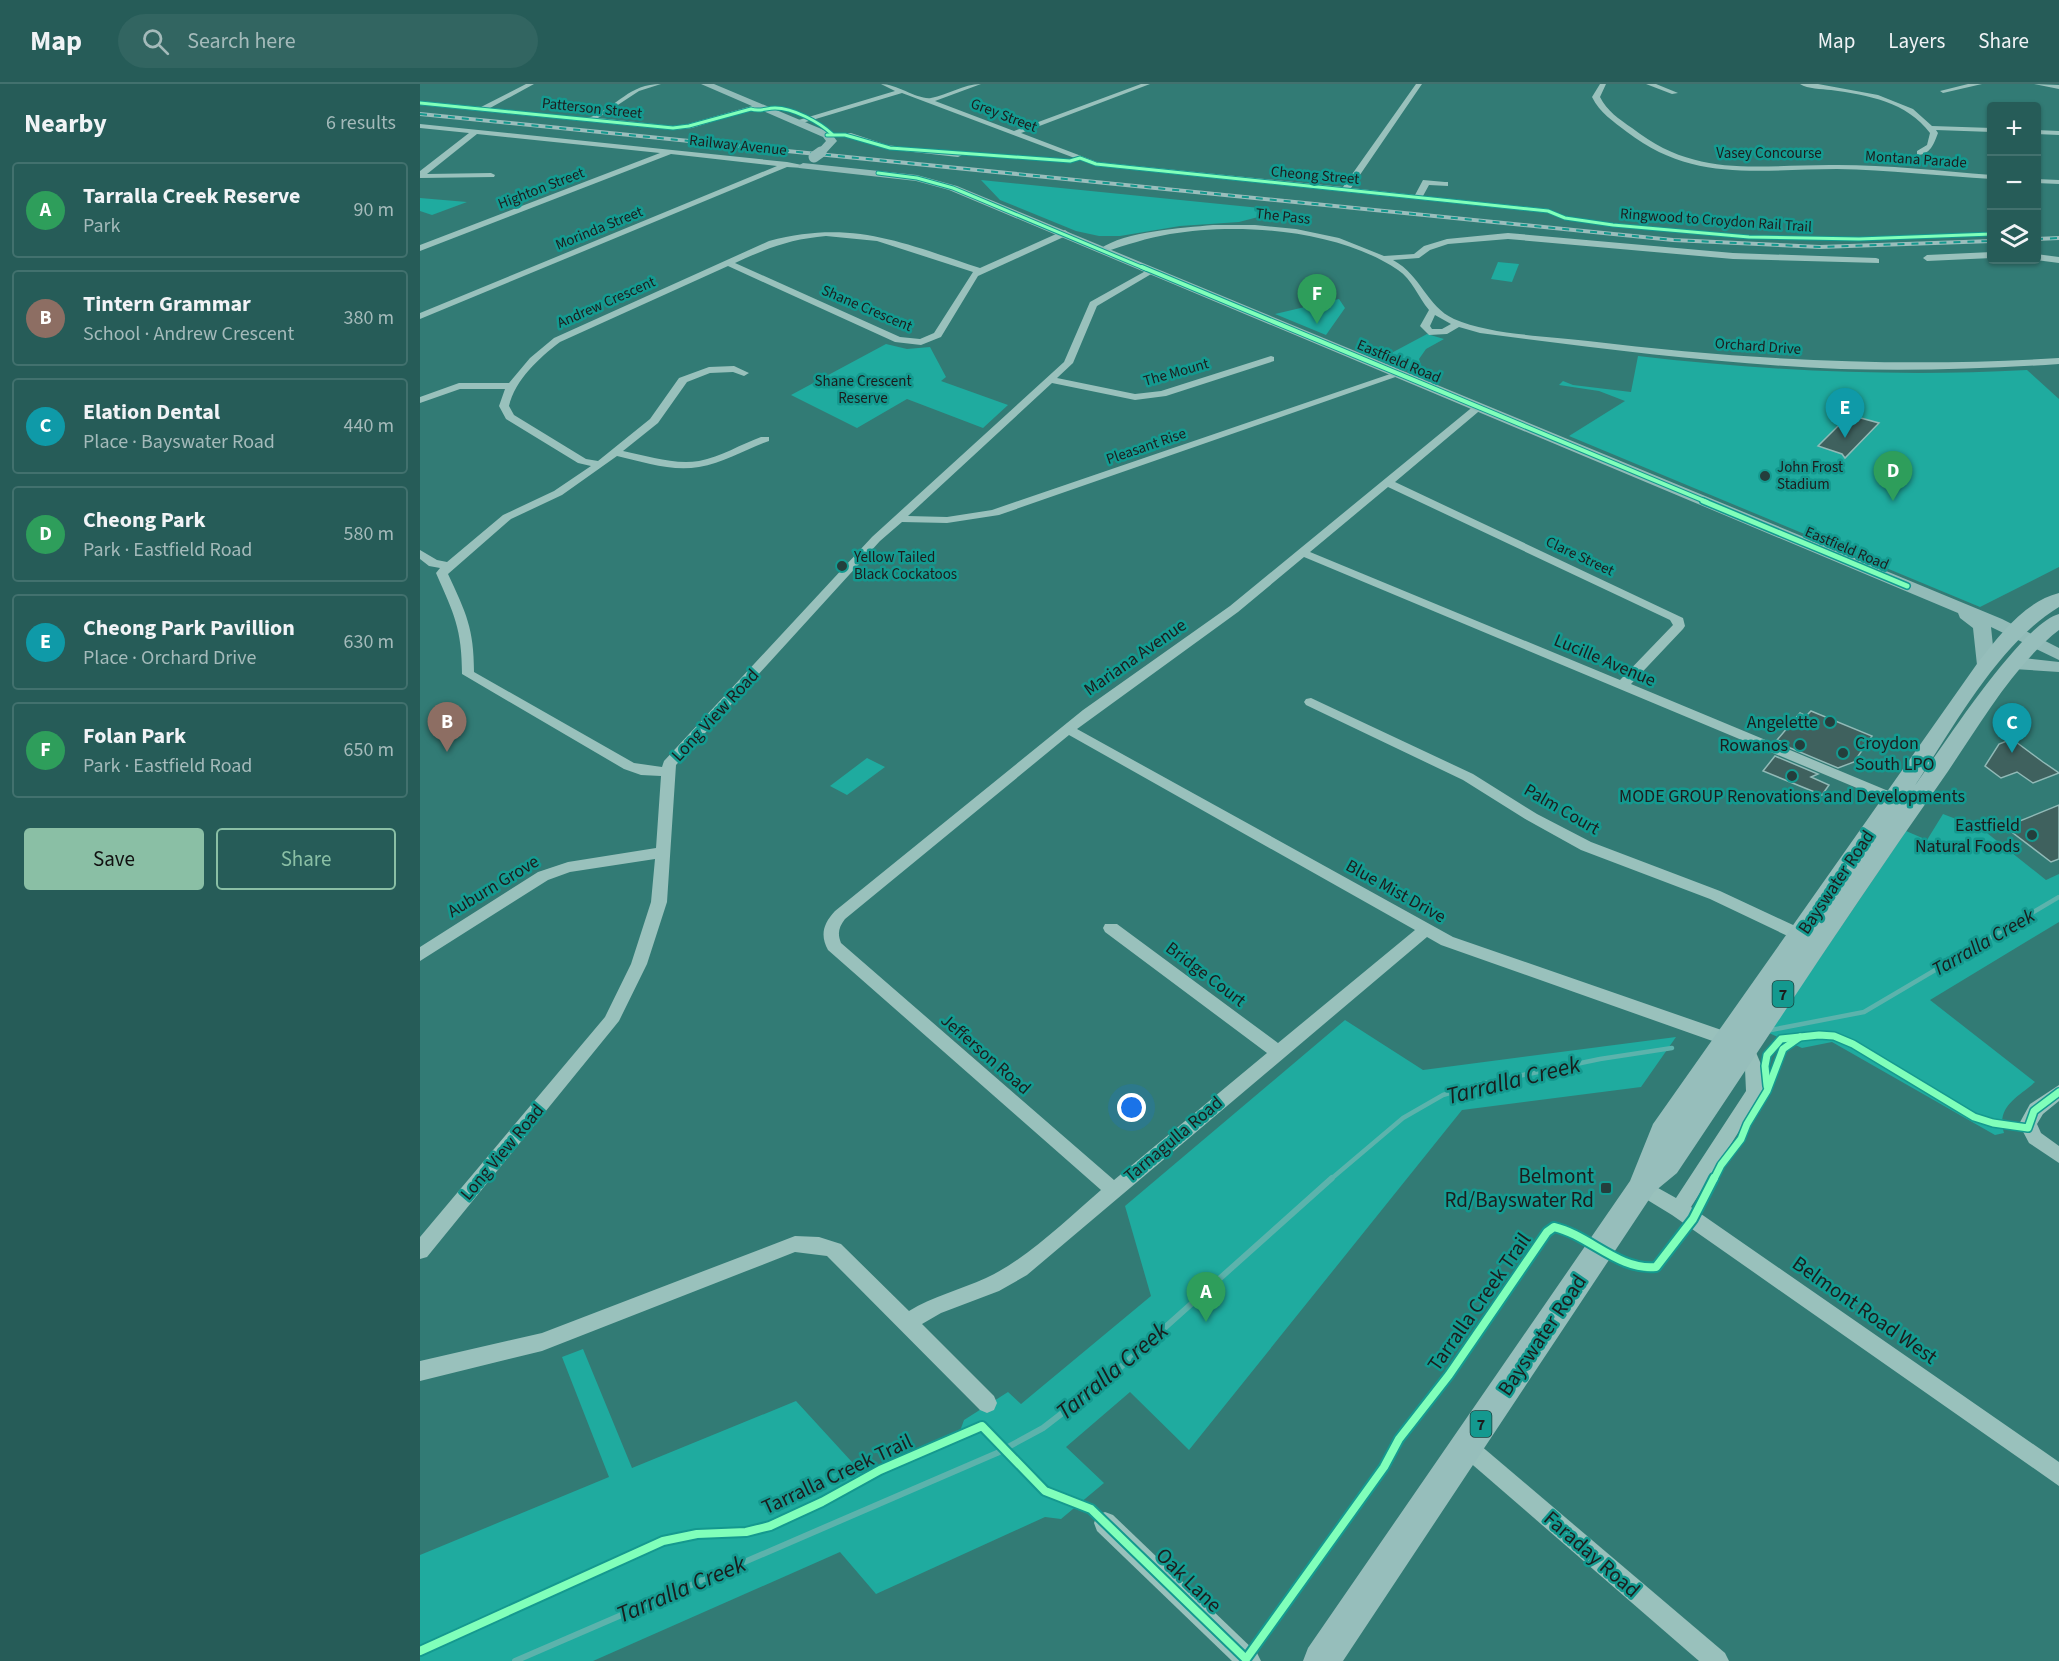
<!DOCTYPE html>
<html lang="en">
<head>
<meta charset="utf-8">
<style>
  body { margin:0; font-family:"Source Sans 3",sans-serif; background:#326561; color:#f1f3f6 }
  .controls { position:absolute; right:18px; top:18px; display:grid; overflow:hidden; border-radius:6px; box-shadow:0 2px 4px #0004 }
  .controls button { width:54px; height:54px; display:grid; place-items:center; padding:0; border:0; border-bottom:2px solid #42716e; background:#265c58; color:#f1f3f6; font:30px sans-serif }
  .you { position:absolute; left:712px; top:1024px; width:21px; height:21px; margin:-15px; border:4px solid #fff; border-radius:50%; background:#1a73e8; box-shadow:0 0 0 9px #1a73e833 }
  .badge { display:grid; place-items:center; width:39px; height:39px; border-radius:50%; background:#8abfa5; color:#fff; font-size:20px; font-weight:700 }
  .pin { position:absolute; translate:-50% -50px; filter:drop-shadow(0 2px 3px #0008) }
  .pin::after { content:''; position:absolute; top:32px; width:21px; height:18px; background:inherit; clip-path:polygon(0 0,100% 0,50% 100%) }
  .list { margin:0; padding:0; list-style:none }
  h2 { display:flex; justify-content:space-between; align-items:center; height:78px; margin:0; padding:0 24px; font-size:26px }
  h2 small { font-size:20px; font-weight:400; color:#a4baba }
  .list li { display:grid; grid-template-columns:39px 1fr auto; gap:18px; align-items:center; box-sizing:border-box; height:96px; margin:0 12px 12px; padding:0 12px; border:2px solid #42716e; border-radius:6px }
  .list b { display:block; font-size:22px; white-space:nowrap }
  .list p { margin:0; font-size:20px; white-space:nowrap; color:#a4baba }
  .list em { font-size:20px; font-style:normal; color:#a4baba }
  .actions { display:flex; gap:12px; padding:18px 24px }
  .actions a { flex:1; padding:14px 0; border:2px solid #8abfa5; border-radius:6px; text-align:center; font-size:21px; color:#8abfa5 }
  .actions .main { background:#8abfa5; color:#111 }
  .icon { flex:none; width:33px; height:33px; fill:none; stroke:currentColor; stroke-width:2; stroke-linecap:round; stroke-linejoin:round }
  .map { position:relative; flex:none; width:1639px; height:1577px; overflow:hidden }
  header { display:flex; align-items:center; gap:36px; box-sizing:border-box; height:84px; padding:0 30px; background:#265c58; border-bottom:2px solid #42716e }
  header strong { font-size:28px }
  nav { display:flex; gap:33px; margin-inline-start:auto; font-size:21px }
  .search { width:420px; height:54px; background:#326561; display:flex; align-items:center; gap:15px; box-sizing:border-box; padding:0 21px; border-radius:33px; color:#a4baba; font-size:22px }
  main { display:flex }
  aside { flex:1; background:#265c58 }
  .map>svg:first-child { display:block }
  .green { fill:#1fab9f }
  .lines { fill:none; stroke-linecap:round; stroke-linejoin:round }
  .stream-far1 { stroke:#5cb3ac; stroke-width:4.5 }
  .stream { stroke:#5cb3ac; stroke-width:6 }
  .building { fill:#3f615e; stroke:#91bab7; stroke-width:1.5 }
  .street { fill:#99c1bc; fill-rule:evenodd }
  .secondary { fill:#92bbb8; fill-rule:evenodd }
  .primary { fill:#96bebb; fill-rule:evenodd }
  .rail-casing { stroke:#9abebc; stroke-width:4 }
  .rail { stroke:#14998f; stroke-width:2; stroke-dasharray:7; stroke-linecap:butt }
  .secondary-bridge { stroke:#92bbb8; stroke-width:11 }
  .cycleway-far4-casing { stroke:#14998f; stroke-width:5 }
  .cycleway-far3-casing { stroke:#14998f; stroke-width:6 }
  .cycleway-far2-casing { stroke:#14998f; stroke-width:8 }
  .cycleway-far1-casing { stroke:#14998f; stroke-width:10 }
  .cycleway-casing { stroke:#14998f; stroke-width:12 }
  .cycleway-far4 { stroke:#80ffba; stroke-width:3 }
  .cycleway-far3 { stroke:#80ffba; stroke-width:4 }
  .cycleway-far2 { stroke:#80ffba; stroke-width:5 }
  .cycleway-far1 { stroke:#80ffba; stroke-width:7 }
  .cycleway { stroke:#80ffba; stroke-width:8 }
  .poi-dot { fill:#243e3c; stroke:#14998f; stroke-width:2 }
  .labels { text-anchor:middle; stroke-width:5; stroke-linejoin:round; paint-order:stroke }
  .far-street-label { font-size:15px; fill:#1d1d1d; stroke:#14998f }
  .far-park-label { font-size:15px; fill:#1b1d1d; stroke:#14998f }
  .far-poi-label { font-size:15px; fill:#1d1d1d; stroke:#14998f; text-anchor:start }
  .shield { fill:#14998f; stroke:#1a423f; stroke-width:1.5 }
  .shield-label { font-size:16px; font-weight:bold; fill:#1d1d1d }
  .street-label { font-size:18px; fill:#1d1d1d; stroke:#14998f }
  .poi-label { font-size:18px; fill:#1d1d1d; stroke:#14998f; text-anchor:end }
  .water-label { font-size:20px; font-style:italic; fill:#191d1c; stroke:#14998f }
  .near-poi-label { font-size:21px; fill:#1d1d1d; stroke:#14998f; text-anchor:end }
  .near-street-label { font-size:21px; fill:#1d1d1d; stroke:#14998f }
  .near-water-label { font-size:24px; font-style:italic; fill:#191d1c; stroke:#14998f }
</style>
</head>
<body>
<header>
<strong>Map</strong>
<div class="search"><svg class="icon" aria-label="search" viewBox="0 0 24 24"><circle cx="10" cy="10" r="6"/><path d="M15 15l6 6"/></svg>Search here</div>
<nav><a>Map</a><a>Layers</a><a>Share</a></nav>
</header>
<main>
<aside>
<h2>Nearby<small>6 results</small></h2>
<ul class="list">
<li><span class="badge" style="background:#2e9e5b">A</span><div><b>Tarralla Creek Reserve</b><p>Park</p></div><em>90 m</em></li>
<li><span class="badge" style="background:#8d6e63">B</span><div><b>Tintern Grammar</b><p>School · Andrew Crescent</p></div><em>380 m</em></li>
<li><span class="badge" style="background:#0f9aa8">C</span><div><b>Elation Dental</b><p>Place · Bayswater Road</p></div><em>440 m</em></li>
<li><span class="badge" style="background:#2e9e5b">D</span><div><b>Cheong Park</b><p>Park · Eastfield Road</p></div><em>580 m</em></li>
<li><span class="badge" style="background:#0f9aa8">E</span><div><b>Cheong Park Pavillion</b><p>Place · Orchard Drive</p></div><em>630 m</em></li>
<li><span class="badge" style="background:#2e9e5b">F</span><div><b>Folan Park</b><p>Park · Eastfield Road</p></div><em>650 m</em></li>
</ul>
<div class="actions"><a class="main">Save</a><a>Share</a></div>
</aside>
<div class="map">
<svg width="1639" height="1577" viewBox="0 0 1639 1577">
  <rect width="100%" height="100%" fill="#327b75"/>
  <g class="green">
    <path d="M561 96 850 125 842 132 819 138 760 142 700 152H679L656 147 580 116Z"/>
    <path d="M0 114 47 118 12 131 0 127Z"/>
    <path d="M1078 178 1099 180 1092 198 1071 195Z"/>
    <path d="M919 215 925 224 906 251 855 230Z"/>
    <path d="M1007 250 1024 255 1006 265 999 275 1003 287H993L962 274Z"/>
    <path d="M466 260 487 265 510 263 526 293 521 297 588 321 563 344 487 315 437 344 371 311Z"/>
    <path d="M1218 272C1348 287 1477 293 1607 286L1639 315V483L1560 523 1149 352 1205 317 1179 307 1139 301 1143 297 1153 301 1211 308Z"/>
    <path d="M447 674 465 683 427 711 410 702Z"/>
    <path d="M1523 730 1562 745 1626 796 1639 790V838L1510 916 1615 998C1597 1014 1576 1022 1584 1049L1575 1051 1412 958 1382 964 1349 949 1486 747 1507 756Z"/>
    <path d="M925 936 1003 986 1256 953 1221 1003 1042 1026 769 1366 710 1308 646 1363 684 1399 641 1435 625 1433 456 1510 420 1468 173 1577H0V1471L189 1393 142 1273 163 1265 212 1384 376 1317 442 1389 540 1347 544 1336 588 1308 601 1320 731 1212 705 1122Z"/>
  </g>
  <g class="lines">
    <g class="stream-far1">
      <path d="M1351 946 1444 928 1639 813"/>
      <path d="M911 1095 983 1034 1023 1011 1060 1000 1180 975 1252 964"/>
    </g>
    <path class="stream" d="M95 1577 577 1369 623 1344 693 1290 912 1094"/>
  </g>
  <g class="building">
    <path d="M1437 333 1459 339 1425 374 1422 370 1398 362 1418 342 1426 345Z"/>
    <path d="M1391 627 1452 652 1434 678 1418 684 1363 661 1365 659 1357 656 1380 629 1386 632Z"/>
    <path d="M1592 655 1623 678 1639 689 1613 699 1597 688 1581 694 1565 682 1579 660Z"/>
    <path d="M1355 672 1398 690 1391 693 1409 701 1402 711 1343 687Z"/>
    <path d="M1639 721V775L1631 778 1585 743Z"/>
  </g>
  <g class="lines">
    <g class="street">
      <path d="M106 0H114L70 24C85 25 163 36 171 33 198 22 209 0 241 0L219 7 178 34 253 42 268 40 339 20 343 22 272 44 253 46 0 21V17L61 23Z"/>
      <path d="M461 0C477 0 498 16 511 14 528 11 543 0 561 0L515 17 594 47 721 0H730L601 49 677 78 923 103 996 0H1002L931 104 995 111 1003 96 1025 98H1028V102L1009 101 1003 112 1128 125 1132 127 1128 129 676 82 482 9 379 40 372 38 475 7Z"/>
      <path d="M1180 0H1186L1180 13C1187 27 1199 35 1212 44 1278 96 1339 80 1417 81 1468 81 1520 87 1572 91V95C1520 92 1468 86 1417 85 1339 85 1273 99 1207 48 1193 37 1180 29 1172 13Z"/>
      <path d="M1226 0H1236L1258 9 1252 10Z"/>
      <path d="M1380 0H1398L1458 11 1493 25 1512 42 1572 44V48L1516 46 1518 49C1514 60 1510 71 1497 71V67L1507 61 1510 49C1487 18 1448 11 1411 6 1401 5 1388 5 1380 0Z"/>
      <path d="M1548 0H1562L1523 9 1520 7Z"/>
      <path d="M1614 0 1639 1V5Z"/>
      <path d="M0 40 367 78 387 82 383 84 367 83 0 235V229L357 82 251 70 0 167V161L240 69 57 50 7 90 71 89 75 91 74 93 0 94V87L49 49 0 44Z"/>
      <path d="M1616 46 1639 47V51L1616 50Z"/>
      <path d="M407 49H431L467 61 542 71 538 73 466 65 430 53H404Z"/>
      <path d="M1616 95 1639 96V100L1616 99Z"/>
      <path d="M793 141H835L876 145 919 154 964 172 994 170 1004 162 1027 155 1088 149 1313 169 1456 174 1459 175V179L1313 175 1088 155 1028 160 1010 166 999 174 973 176C1002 192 1006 222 1034 235 1070 251 1128 252 1168 257 1325 276 1481 284 1639 274V280C1566 285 1494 287 1421 285 1300 280 1180 265 1060 249L1039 243 1027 250 1009 251 1000 242 1009 226C998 213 992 195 978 186 919 146 820 138 750 150 727 154 706 161 684 168L680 165C705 147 762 144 793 141ZM1015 231 1031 240 1022 245H1012L1010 242Z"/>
      <path d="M645 146 649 149 648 151 558 192 521 253 501 261 475 258 308 182 140 258C119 274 95 296 89 322L94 331 166 375 178 377 230 335 259 294 289 283 314 282 329 289 324 292 313 288 290 289 267 298 238 339 203 367C228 372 254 381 279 377 301 373 321 360 341 353H349V357C326 365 304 379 279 383 252 388 224 378 197 372L142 411 91 435 28 490C46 529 54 544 54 588L214 679 242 683 244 677 452 453 644 278 670 218 731 184 738 186 677 222 653 279 637 294 715 310 741 307 851 272 854 273V277L746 312 715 316 632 299 488 432 527 433 572 426 976 288 984 290 579 431 527 439 482 438 460 457 256 681 247 818 227 880 199 937 7 1173 0 1175V1153L185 933 211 880 231 818 235 775 150 788 128 796 0 877V863L118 788 148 778 236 764 241 692 221 691 204 685 42 590C42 545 34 530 16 489L20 484 9 482 0 475V466L17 476 27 478 83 431 134 407 171 382 158 379 86 335 79 322 85 305H40L0 319V313L39 299H89L110 274 134 254 349 157C433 135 482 159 560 184ZM406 152 457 157 553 188 514 249 500 255 480 253 315 179C347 164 371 155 406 152Z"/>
      <path d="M1572 168V174L1507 177 1503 174 1507 171Z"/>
      <path d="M1616 170 1639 173V179L1616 176Z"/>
      <path d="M1055 321 1064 323 975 398 1263 534 1265 542 1263 545 1211 600 1478 711 1480 714 1478 717H1468L884 473 818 528 657 645 1033 853 1313 950 1315 955 1313 960 1307 962 1301 960 1021 861 1007 853 607 1191 579 1207 521 1229 502 1240 574 1312 577 1319 574 1326 567 1329 560 1326 407 1172 375 1168 122 1267 0 1297V1277L122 1249 375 1152 399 1153 421 1160 489 1227C513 1212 540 1206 566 1194 607 1175 646 1136 681 1106L408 866C400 851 403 840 415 827L663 626 810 522ZM968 403 1250 536 1253 541 1200 596 890 468ZM649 651 995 846 858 959 697 840H685L683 844 685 848 847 969 694 1096 421 859C417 849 419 843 425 835Z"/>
      <path d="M891 614 1053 690 1117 730 1171 758 1300 807 1386 847 1388 851 1386 855H1374L1290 815 1161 766 1107 736 1043 696 886 621 884 618 886 615Z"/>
      <path d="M1326 957 1332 959 1343 985 1344 1008 1271 1123 1639 1378V1402L1252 1131 1216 1109 1213 1103 1216 1097 1222 1095 1256 1114 1326 1007 1325 985 1318 964 1320 959Z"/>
      <path d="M1639 1001V1017L1623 1030 1617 1040 1621 1049 1639 1062V1079L1609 1059 1599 1040 1610 1020Z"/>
      <path d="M1046 1352 1053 1355 1305 1569 1309 1577H1279L1039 1369 1036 1362 1039 1355Z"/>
      <path d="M685 1428 693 1431 837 1569 841 1577H812L677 1447 674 1439 677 1431Z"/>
    </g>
    <g class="secondary">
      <path d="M281 0H294L411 49 417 57 405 70H397L396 68 406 57 403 53Z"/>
      <path d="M383 79 497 91 537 102 1582 535 1639 564V576L1571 543 1575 581 1572 585H1560L1557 581 1553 544 1540 534 1538 529 529 106 496 97 379 84 378 82Z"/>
      <path d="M1604 574 1639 578V588L1593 585 1587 584 1584 580 1587 576Z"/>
    </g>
    <path class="primary" d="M1639 509V523C1579 559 1533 644 1494 703 1520 666 1601 540 1639 530V546C1592 582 1556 647 1522 696 1431 825 1345 958 1257 1089L1234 1108 923 1577H883L888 1564 1210 1097 1233 1040 1559 577C1580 551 1604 518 1639 509Z"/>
    <defs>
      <g id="rail">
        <path d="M0 30 1253 156 1400 163 1572 157"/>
        <path d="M1616 155 1639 154"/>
      </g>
    </defs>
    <use href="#rail" class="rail-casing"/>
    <use href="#rail" class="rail"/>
    <path class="secondary-bridge" d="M394 73 401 68"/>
    <defs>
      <g id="cycleway-far4">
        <path d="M0 19 253 44 269 42 331 25C340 28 346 24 355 24 373 24 399 38 412 50"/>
        <path d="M407 51H425L470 64 650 77 660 74 676 80 1128 127 1145 134 1193 141 1329 153 1439 155 1572 150"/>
        <path d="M458 89 497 94 533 104 726 185"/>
      </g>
      <path id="cycleway-far3" d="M722 183 1287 418"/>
      <path id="cycleway-far2" d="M1283 417 1487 502"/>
      <g id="cycleway-far1">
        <path d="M1347 1002 1345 982 1347 971 1361 955 1399 951 1414 952 1433 960 1554 1033 1573 1039 1608 1044 1614 1027 1639 1008"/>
        <path d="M1294 1095 1301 1081 1321 1055 1327 1040 1347 1007 1363 965 1380 953"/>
      </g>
      <path id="cycleway" d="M0 1567 243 1457 277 1450 326 1448 350 1442 402 1418 460 1386 562 1342 625 1407 671 1425 826 1575 964 1383 979 1355 1029 1291 1127 1148 1134 1143C1169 1151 1199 1187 1236 1183L1273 1135 1294 1094"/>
    </defs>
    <use href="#cycleway-far4" class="cycleway-far4-casing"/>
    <use href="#cycleway-far3" class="cycleway-far3-casing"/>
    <use href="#cycleway-far2" class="cycleway-far2-casing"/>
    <use href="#cycleway-far1" class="cycleway-far1-casing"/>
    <use href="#cycleway" class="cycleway-casing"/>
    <use href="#cycleway-far4" class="cycleway-far4"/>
    <use href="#cycleway-far3" class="cycleway-far3"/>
    <use href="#cycleway-far2" class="cycleway-far2"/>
    <use href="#cycleway-far1" class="cycleway-far1"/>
    <use href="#cycleway" class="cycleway"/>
  </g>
  <g class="poi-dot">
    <circle cx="1345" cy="392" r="6"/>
    <circle cx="422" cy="482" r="6"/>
    <circle cx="1410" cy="638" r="6"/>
    <circle cx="1380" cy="661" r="6"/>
    <circle cx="1423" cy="669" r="6"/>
    <circle cx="1372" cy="692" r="6"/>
    <circle cx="1612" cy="751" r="6"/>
    <rect x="1180" y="1098" width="12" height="12" rx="3"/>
  </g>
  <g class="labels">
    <g class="far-street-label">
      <text transform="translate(172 24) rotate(6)" y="5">Patterson Street</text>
      <text transform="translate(584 31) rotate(21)" y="5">Grey Street</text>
      <text transform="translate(318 61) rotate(6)" y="5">Railway Avenue</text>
      <text x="1349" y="74">Vasey Concourse</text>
      <text transform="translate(1496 75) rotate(4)" y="5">Montana Parade</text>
      <text transform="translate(895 91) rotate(5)" y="5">Cheong Street</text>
      <text transform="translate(121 104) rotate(-21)" y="5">Highton Street</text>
      <text transform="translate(863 132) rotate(6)" y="5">The Pass</text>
      <text transform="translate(1296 136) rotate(4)" y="5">Ringwood to Croydon Rail Trail</text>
      <text transform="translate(179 144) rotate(-22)" y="5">Morinda Street</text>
      <text transform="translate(186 218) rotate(-24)" y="5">Andrew Crescent</text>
      <text transform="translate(447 224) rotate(23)" y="5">Shane Crescent</text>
      <text transform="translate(1338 262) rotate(4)" y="5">Orchard Drive</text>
      <text transform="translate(979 277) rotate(23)" y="5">Eastfield Road</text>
      <text transform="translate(756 288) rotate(-16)" y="5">The Mount</text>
      <text transform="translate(726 362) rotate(-19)" y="5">Pleasant Rise</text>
      <text transform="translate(1427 464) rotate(23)" y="5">Eastfield Road</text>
      <text transform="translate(1160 472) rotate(25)" y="5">Clare Street</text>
    </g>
    <g class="far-park-label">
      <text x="443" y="302">Shane Crescent<tspan x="443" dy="17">Reserve</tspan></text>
    </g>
    <g class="far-poi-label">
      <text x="1357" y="388">John Frost<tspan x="1357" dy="17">Stadium</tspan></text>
      <text x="434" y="478">Yellow Tailed<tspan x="434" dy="17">Black Cockatoos</tspan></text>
    </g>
    <g class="shield">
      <rect x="1352.5" y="897" width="21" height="26" rx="4.5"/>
      <rect x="1050.5" y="1327" width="21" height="26" rx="4.5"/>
    </g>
    <g class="shield-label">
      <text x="1363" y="916">7</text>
      <text x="1061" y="1346">7</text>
    </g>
    <g class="street-label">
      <text transform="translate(715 573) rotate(-35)" y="6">Mariana Avenue</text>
      <text transform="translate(1185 576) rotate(23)" y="6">Lucille Avenue</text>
      <text transform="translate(295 631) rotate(-47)" y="6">Long View Road</text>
      <text transform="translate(1142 725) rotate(30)" y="6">Palm Court</text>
      <text transform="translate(1416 798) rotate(-56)" y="6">Bayswater Road</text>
      <text transform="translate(73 802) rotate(-31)" y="6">Auburn Grove</text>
      <text transform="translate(976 807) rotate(29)" y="6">Blue Mist Drive</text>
      <text transform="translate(786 890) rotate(37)" y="6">Bridge Court</text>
      <text transform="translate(566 970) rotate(41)" y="6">Jefferson Road</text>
      <text transform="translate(753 1055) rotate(-40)" y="6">Tarnagulla Road</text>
      <text transform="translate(82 1068) rotate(-50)" y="6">Long View Road</text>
    </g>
    <g class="poi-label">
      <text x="1398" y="644">Angelette</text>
      <text x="1435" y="665" text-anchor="start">Croydon<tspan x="1435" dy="21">South LPO</tspan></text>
      <text x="1368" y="667">Rowanos</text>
      <text x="1372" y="718" text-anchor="middle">MODE GROUP Renovations and Developments</text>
      <text x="1600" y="747">Eastfield<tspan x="1600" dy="21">Natural Foods</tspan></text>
    </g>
    <g class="water-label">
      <text transform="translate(1563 858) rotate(-30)" y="7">Tarralla Creek</text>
    </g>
    <g class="near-poi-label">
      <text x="1174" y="1099">Belmont<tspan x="1174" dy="24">Rd/Bayswater Rd</tspan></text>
    </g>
    <g class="near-street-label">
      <text transform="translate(1059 1218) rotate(-55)" y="7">Tarralla Creek Trail</text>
      <text transform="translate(1445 1226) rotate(35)" y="7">Belmont Road West</text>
      <text transform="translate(1122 1251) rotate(-56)" y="7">Bayswater Road</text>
      <text transform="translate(417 1390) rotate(-25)" y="7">Tarralla Creek Trail</text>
      <text transform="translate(1172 1470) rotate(41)" y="7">Faraday Road</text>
      <text transform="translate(769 1496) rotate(44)" y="7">Oak Lane</text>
    </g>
    <g class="near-water-label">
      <text transform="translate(1093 996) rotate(-14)" y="8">Tarralla Creek</text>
      <text transform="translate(692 1287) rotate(-40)" y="8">Tarralla Creek</text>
      <text transform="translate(261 1505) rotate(-23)" y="8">Tarralla Creek</text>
    </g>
  </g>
</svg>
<div class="controls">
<button>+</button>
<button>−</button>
<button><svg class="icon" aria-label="layers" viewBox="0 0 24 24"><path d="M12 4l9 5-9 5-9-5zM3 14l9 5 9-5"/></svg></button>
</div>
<div class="you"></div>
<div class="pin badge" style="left:786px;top:1238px;background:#2e9e5b">A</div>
<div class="pin badge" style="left:27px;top:668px;background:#8d6e63">B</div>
<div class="pin badge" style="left:1592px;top:669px;background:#0f9aa8">C</div>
<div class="pin badge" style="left:1473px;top:417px;background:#2e9e5b">D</div>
<div class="pin badge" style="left:1425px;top:354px;background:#0f9aa8">E</div>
<div class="pin badge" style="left:897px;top:240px;background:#2e9e5b">F</div>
</div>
</main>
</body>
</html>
